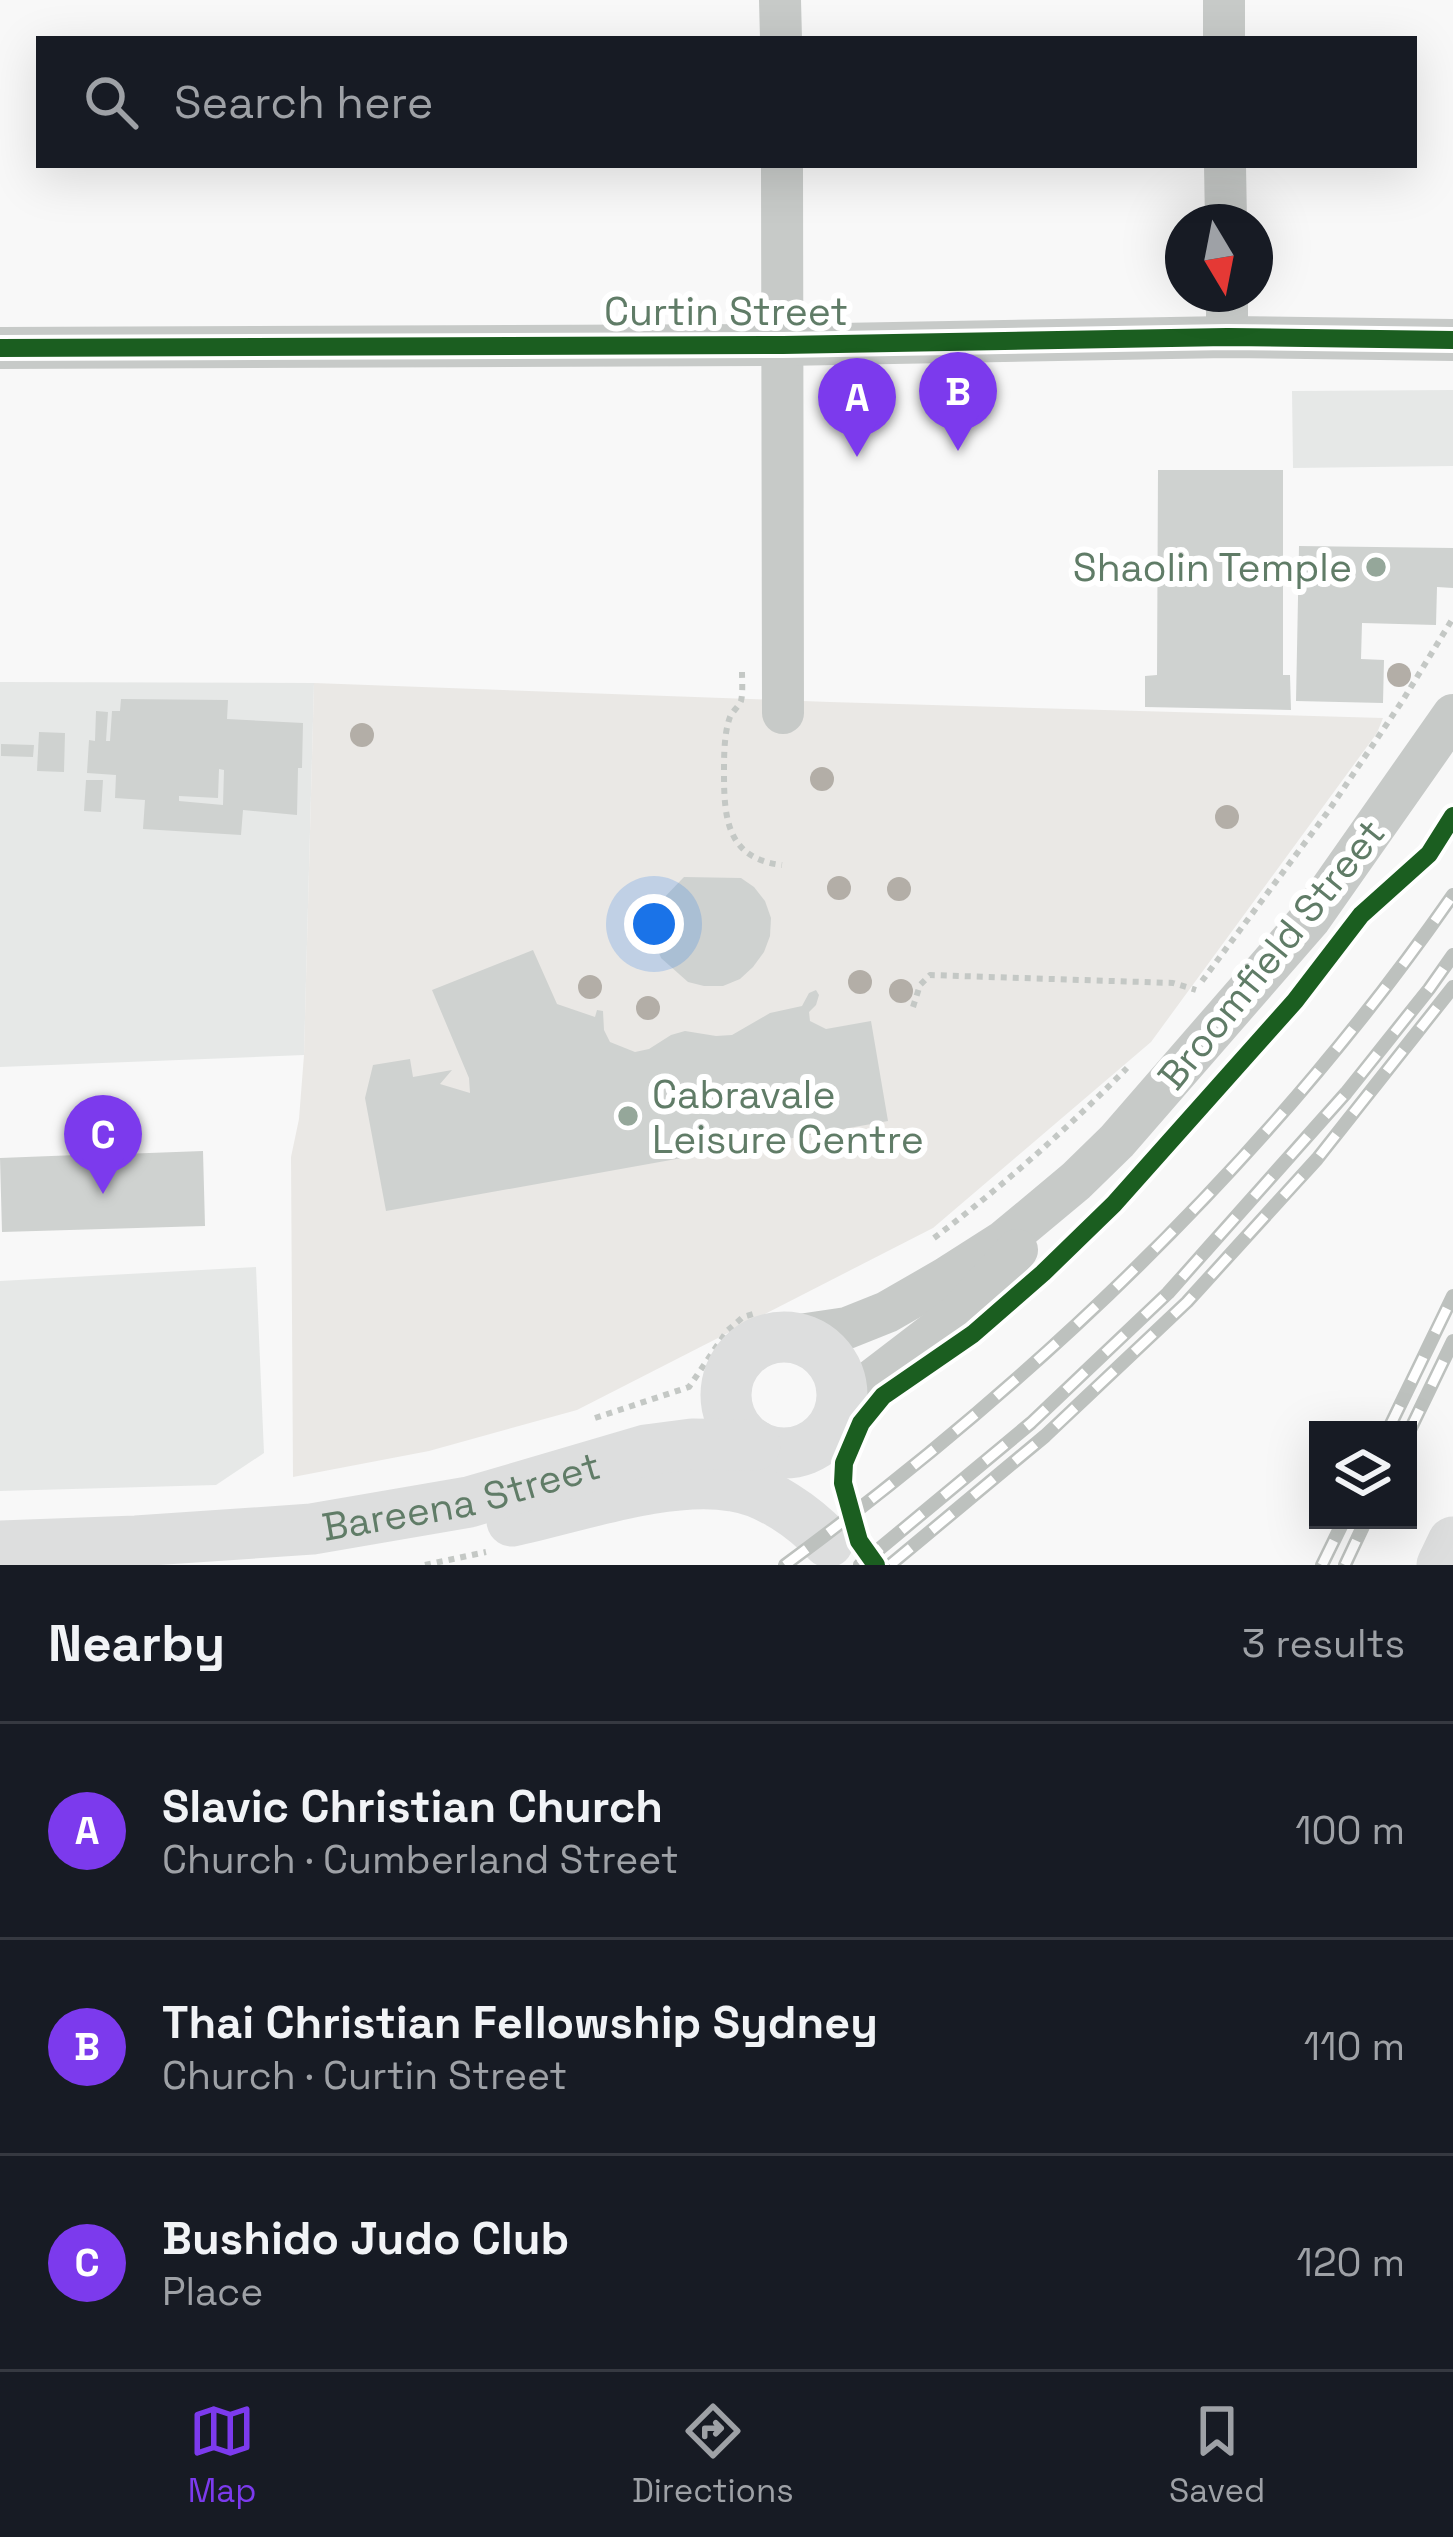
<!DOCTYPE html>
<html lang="en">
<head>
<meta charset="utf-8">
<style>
  body { margin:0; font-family:"Space Grotesk",sans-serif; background:#242831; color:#f1f3f6 }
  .controls { position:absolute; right:36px; bottom:36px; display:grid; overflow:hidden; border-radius:0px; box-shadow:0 12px 48px #0002 }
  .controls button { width:108px; height:108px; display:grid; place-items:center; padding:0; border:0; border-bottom:3px solid #363941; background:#171b24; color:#f1f3f6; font:60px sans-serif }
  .compass { position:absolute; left:1165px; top:204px; width:108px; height:108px; border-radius:50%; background:#171b24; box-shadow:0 12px 48px #0002; rotate:170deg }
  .you { position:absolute; left:654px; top:924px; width:42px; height:42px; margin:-30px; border:9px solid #fff; border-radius:50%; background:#1a73e8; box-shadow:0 0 0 18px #1a73e833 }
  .badge { display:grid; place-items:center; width:78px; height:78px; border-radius:50%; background:#7c3aed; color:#fff; font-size:39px; font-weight:700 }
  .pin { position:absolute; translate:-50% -99px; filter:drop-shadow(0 3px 6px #0008) }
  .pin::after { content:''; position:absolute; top:63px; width:42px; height:36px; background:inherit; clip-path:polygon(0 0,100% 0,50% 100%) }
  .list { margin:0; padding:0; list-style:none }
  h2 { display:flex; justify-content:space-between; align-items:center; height:156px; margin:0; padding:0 48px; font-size:51px }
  h2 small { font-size:39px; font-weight:400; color:#9ea1a6 }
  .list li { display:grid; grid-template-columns:78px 1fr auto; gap:36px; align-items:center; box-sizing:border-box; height:216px; padding:0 48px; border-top:3px solid #363941 }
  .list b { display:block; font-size:45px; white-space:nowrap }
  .list p { margin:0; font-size:39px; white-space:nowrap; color:#9ea1a6 }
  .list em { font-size:39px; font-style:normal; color:#9ea1a6 }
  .icon { flex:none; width:66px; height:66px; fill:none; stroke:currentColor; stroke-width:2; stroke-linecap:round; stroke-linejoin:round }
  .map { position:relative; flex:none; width:1453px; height:1565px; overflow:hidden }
  .search { position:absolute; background:#171b24; box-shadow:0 12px 48px #0002; left:36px; right:36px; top:36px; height:132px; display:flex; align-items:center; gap:30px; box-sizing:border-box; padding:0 42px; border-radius:0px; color:#9ea1a6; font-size:45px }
  .sheet { height:804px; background:#171b24 }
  nav { display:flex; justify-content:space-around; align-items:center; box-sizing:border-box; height:168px; border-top:3px solid #363941; background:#171b24; font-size:33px; color:#9ea1a6 }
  nav a { display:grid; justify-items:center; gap:6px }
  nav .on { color:#7c3aed }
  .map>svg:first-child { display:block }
  .built { fill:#e6e8e7 }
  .green { fill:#eae8e5 }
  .building { fill:#cfd2d0; fill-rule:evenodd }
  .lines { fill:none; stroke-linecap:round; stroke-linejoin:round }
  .path { stroke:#c4c8c5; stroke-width:6; stroke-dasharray:6 6; stroke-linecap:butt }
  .minor { stroke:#c7cac8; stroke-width:42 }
  .major { stroke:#dddede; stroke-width:51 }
  .rail-casing { stroke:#bdc1be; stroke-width:14 }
  .rail { stroke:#fff; stroke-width:9; stroke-dasharray:27; stroke-linecap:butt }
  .cycleway-casing { stroke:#fff; stroke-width:26 }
  .cycleway { stroke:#1b5e20; stroke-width:18 }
  .tree { fill:#b3aea7 }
  .poi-dot { fill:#95a79a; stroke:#fff; stroke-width:4.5 }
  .labels { text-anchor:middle; stroke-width:12; stroke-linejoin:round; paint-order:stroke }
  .street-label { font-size:39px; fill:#607c67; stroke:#fff }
  .poi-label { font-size:39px; fill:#607c67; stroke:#fff; text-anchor:end }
</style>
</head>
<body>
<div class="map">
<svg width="1453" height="1565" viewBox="0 0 1453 1565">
  <rect width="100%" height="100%" fill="#f8f8f8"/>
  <g class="built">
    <path d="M1453 390V466L1293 468 1292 391Z"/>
    <path d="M0 682 314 683 304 1055 0 1067Z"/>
    <path d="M256 1267 264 1453 216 1485 0 1491V1281Z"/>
  </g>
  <path class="green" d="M314 683 830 702 1383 718 1377 733 1151 1042 933 1228 577 1410 429 1451 293 1477 291 1157 299 1119 304 1055Z"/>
  <g class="building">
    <path d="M1158 470H1283V675H1290L1291 710 1145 707V676L1157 675Z"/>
    <path d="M1299 546 1453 548V588L1437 587 1436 625 1362 623 1361 659 1384 660 1383 703 1296 701Z"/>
    <path d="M121 699 228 700 227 719 303 723 302 768H298L297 815 243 810 241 835 143 829 145 800 115 798 116 775 87 773 89 740 95 741 96 711 108 712 106 741H110L112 711H120ZM219 769 224 770 223 805 179 801V796L218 798Z"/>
    <path d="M39 732 65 733 64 772 37 771Z"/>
    <path d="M1 744 34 745 33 757 1 756Z"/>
    <path d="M86 780H103L101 812 84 811Z"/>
    <path d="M684 877 741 878 754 887 765 901 771 918 770 936 764 952 753 967 740 979 723 986H704L688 982 661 958 654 940 653 920 658 904Z"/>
    <path d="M533 950 557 1004 595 1017 597 1010 603 1011 604 1030 610 1042 635 1052 649 1049 671 1035 685 1031 716 1036 732 1035 770 1013 802 1006 809 993 816 990 819 995 816 1005 809 1012 810 1021 826 1029 871 1021 888 1121 386 1211 365 1098 373 1065 410 1059 413 1077 452 1070 440 1084 470 1093 469 1078 432 990Z"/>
    <path d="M95 1137V1155L203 1151 205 1226 2 1232 0 1158 77 1155V1138Z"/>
  </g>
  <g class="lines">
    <g class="path">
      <path d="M742 672C742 680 743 693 741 701 739 706 732 712 730 717 724 733 724 756 724 774 724 820 728 859 782 865"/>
      <path d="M1202 981 1327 813 1403 700 1453 618"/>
      <path d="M913 1007 920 985 930 975 1173 983 1196 990"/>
      <path d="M934 1238C1003 1186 1067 1129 1127 1068"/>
      <path d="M595 1418 689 1387 727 1331 743 1317 757 1313"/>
      <path d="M425 1565 486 1552"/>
    </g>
    <g class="minor">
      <path d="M780 0 781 39"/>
      <path d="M1224 0V39"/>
      <path d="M782 165 783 713"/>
      <path d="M1225 165 1226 222"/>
      <path d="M1227 294V337"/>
      <path d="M0 348 783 345 1227 337 1453 340"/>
      <path d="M786 1337 847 1328 887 1312 946 1278 1004 1241 1076 1181 1117 1141 1310 919 1453 715"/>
      <path d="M837 1416 866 1385 960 1313 1017 1250"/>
    </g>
    <g class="major">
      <circle cx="784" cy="1395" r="58"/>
      <path d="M512 1521C578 1507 667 1475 733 1486 768 1491 804 1517 828 1542"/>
      <path id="s1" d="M0 1546 136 1541 312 1529 469 1502 646 1450 692 1444 755 1445"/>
      <path d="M1442 1565 1453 1542"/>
    </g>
    <defs>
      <g id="rail">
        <path d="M1388 1430 1453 1296"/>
        <path d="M1408 1434 1453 1341"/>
        <path d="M785 1565C1039 1378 1272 1155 1453 895"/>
        <path d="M860 1565 1031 1423 1168 1293 1346 1093 1429 989 1453 955"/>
        <path d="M890 1565 1045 1436 1187 1302 1317 1159 1453 987"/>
        <path d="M1322 1565 1344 1520"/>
        <path d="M1345 1565 1366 1520"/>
      </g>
    </defs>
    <use href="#rail" class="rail-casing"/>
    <use href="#rail" class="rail"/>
    <defs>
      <g id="cycleway">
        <path d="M0 348 783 345 1227 337 1453 340"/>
        <path d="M876 1565 859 1541 843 1483 844 1463 861 1423 883 1396 973 1334 1043 1273 1114 1204 1295 1001 1361 915 1429 854 1453 816"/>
      </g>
    </defs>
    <use href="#cycleway" class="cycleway-casing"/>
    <use href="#cycleway" class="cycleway"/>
  </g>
  <g class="tree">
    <circle cx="1399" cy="675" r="12"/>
    <circle cx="362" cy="735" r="12"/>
    <circle cx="822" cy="779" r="12"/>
    <circle cx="1227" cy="817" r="12"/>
    <circle cx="839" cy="888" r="12"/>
    <circle cx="899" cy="889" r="12"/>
    <circle cx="860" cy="982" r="12"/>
    <circle cx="590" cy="987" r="12"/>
    <circle cx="901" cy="991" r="12"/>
    <circle cx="648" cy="1008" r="12"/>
  </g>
  <g class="poi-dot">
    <circle cx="1376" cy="567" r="12"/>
    <circle cx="628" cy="1116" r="12"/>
  </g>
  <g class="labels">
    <g class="street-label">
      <text x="726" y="325">Curtin Street</text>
      <text transform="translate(1271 954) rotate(-51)" y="14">Broomfield Street</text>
      <text dy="14" stroke="none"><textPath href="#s1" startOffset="465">Bareena Street</textPath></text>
    </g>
    <g class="poi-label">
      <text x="1352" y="581">Shaolin Temple</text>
      <text x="652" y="1108" text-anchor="start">Cabravale<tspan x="652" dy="45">Leisure Centre</tspan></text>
    </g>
  </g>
</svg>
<div class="controls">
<button><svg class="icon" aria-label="layers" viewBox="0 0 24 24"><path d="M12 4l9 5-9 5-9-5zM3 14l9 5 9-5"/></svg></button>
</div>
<svg class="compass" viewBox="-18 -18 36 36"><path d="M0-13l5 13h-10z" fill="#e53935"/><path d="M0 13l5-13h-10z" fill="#9ea1a6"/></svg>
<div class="you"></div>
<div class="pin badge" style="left:857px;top:457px">A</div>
<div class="pin badge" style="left:958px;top:451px">B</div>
<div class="pin badge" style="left:103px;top:1194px">C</div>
<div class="search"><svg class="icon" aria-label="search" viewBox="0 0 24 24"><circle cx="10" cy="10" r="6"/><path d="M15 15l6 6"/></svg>Search here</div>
</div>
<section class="sheet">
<h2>Nearby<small>3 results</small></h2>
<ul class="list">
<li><span class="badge">A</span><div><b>Slavic Christian Church</b><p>Church · Cumberland Street</p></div><em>100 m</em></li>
<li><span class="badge">B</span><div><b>Thai Christian Fellowship Sydney</b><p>Church · Curtin Street</p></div><em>110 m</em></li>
<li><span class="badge">C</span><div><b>Bushido Judo Club</b><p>Place</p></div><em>120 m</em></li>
</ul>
</section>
<nav>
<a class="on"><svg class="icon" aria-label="map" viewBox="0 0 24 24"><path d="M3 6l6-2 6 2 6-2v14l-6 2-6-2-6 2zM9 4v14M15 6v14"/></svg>Map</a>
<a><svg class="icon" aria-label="directions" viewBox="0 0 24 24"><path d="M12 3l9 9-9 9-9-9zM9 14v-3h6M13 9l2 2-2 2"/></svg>Directions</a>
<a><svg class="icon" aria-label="saved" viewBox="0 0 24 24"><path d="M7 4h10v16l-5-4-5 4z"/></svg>Saved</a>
</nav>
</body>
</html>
